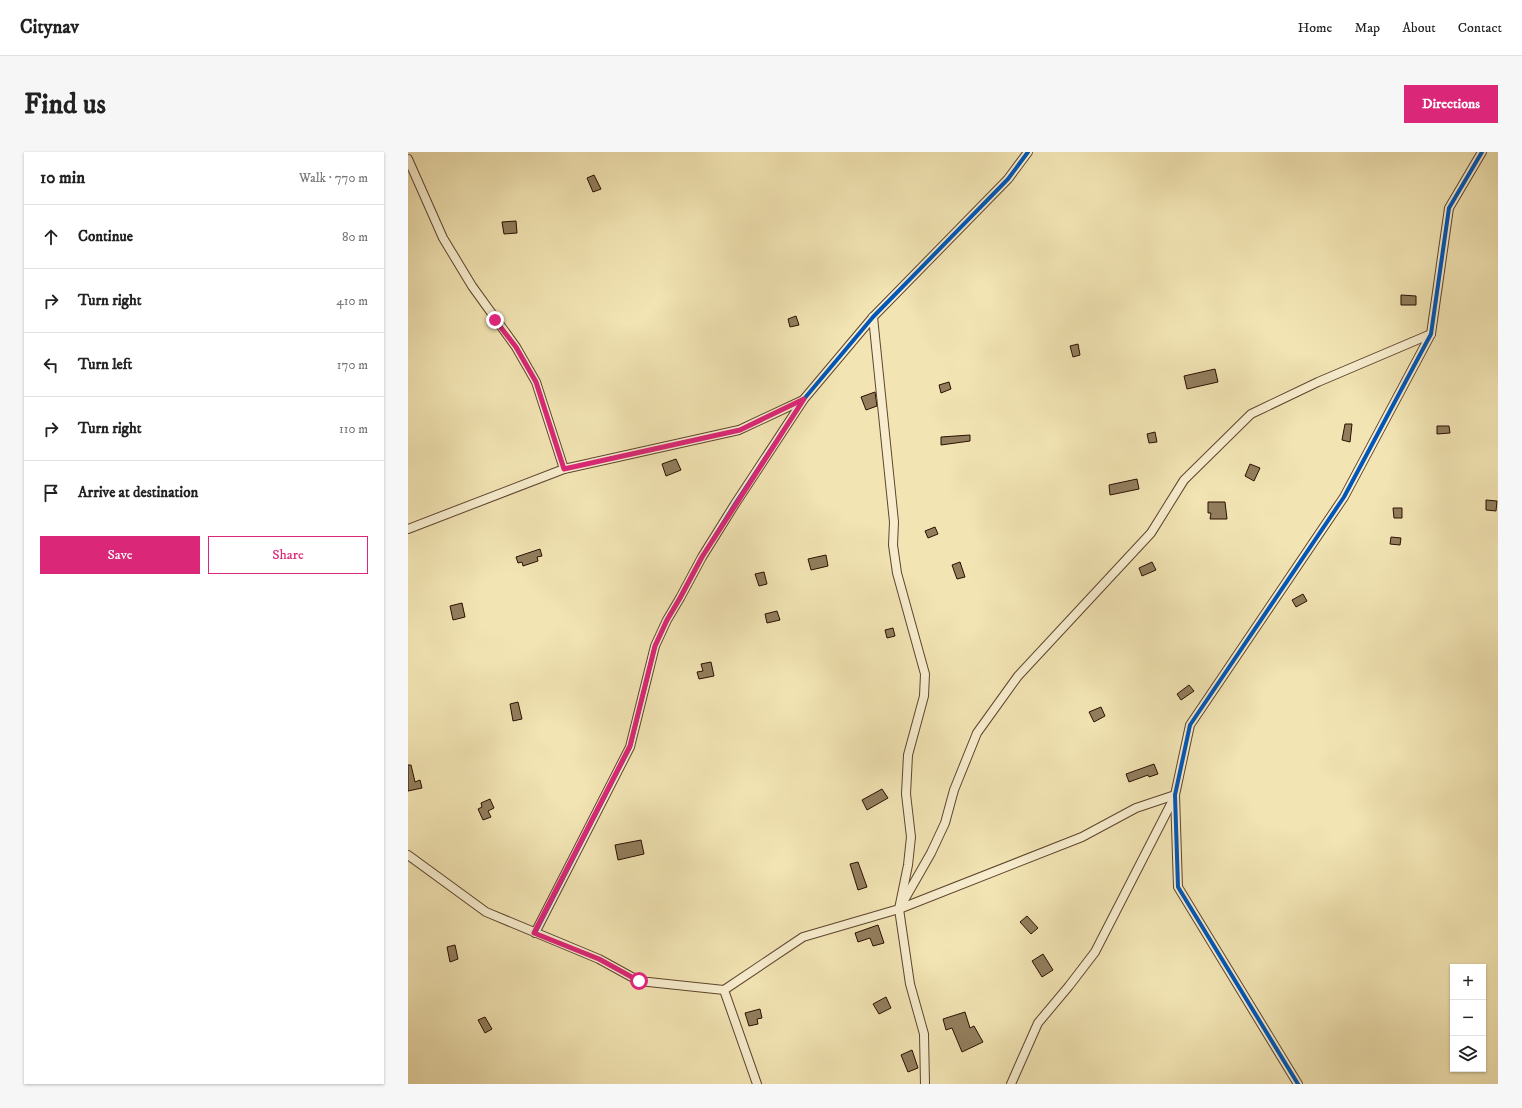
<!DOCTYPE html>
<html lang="en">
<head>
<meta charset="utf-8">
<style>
  body { margin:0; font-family:"IM FELL DW Pica",serif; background:#f6f6f6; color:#222 }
  .controls { position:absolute; right:12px; bottom:12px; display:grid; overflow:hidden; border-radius:0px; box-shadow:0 1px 3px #0004 }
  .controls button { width:36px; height:36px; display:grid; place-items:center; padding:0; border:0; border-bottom:1px solid #e0e0e0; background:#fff; color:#222; font:20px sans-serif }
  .stop { position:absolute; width:12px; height:12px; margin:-9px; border:3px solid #db2777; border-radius:50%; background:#fff }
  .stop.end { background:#db2777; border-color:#fff; box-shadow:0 1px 4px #0008 }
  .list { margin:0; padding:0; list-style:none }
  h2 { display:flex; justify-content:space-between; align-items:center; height:52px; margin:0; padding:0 16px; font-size:17px }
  h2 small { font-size:13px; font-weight:400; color:#767676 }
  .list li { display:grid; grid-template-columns:26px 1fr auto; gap:12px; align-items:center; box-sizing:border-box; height:64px; padding:0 16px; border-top:1px solid #e0e0e0 }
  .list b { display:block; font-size:15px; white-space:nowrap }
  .list em { font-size:13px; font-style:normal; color:#767676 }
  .actions { display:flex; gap:8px; padding:12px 16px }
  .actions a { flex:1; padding:9px 0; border:1px solid #db2777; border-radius:0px; text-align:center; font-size:14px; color:#db2777 }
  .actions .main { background:#db2777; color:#fff }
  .icon { flex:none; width:22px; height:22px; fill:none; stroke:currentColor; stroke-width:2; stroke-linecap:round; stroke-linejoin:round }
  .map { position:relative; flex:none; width:1090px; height:932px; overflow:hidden; border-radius:0px }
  header { display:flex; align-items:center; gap:24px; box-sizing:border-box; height:56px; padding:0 20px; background:#fff; border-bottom:1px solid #e0e0e0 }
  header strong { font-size:19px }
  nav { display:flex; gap:22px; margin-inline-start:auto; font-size:14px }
  .intro { display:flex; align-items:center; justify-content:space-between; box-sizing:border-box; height:96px; padding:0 24px }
  h1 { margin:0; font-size:28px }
  .button { padding:10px 18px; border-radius:0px; background:#db2777; color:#fff; font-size:14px; font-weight:700 }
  main { display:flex; gap:24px; padding:0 24px }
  aside { flex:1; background:#fff; border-radius:0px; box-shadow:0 1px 3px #0004 }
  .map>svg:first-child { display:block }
  .building { fill:#927e5d; stroke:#2b0f00 }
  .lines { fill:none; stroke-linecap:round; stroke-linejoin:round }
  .street-casing { stroke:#5d442d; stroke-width:10 }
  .street { stroke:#f7edce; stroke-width:8 }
  .cycleway-casing { stroke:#f7edce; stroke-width:6 }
  .cycleway { stroke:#0057b8; stroke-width:4 }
  .route { stroke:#db2777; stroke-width:5 }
</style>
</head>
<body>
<header>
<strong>Citynav</strong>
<nav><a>Home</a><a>Map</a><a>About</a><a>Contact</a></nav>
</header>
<div class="intro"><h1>Find us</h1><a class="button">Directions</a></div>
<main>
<aside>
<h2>10 min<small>Walk · 770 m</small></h2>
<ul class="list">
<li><svg class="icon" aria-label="ahead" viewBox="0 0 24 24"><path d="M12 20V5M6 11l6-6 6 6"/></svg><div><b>Continue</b></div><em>80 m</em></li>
<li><svg class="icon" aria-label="right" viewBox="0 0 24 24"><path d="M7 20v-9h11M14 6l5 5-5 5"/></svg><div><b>Turn right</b></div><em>410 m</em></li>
<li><svg class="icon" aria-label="left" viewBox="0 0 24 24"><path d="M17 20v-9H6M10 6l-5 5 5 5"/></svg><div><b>Turn left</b></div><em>170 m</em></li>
<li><svg class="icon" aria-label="right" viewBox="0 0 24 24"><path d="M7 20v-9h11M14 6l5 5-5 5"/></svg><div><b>Turn right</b></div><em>110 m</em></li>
<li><svg class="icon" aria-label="arrive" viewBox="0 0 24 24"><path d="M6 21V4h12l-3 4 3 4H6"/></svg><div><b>Arrive at destination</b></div></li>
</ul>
<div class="actions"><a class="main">Save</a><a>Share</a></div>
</aside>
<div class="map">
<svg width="1090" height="932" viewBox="0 0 1090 932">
  <rect width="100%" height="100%" fill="#f2e4b3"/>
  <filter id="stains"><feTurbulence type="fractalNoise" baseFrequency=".005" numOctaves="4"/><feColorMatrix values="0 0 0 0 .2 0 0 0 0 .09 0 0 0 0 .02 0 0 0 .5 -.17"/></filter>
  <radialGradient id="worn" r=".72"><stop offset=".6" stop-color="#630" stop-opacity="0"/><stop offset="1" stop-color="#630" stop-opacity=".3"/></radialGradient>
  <g class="building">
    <path d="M186 23 193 37 185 40 179 26Z"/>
    <path d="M108 69 109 81 96 82 94 70Z"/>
    <path d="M993 143 1008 144V153H993Z"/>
    <path d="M388 164 391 173 382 175 380 167Z"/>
    <path d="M670 192 672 203 665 205 662 194Z"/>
    <path d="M807 217 810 230 779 237 776 224Z"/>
    <path d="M541 230 543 237 533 241 531 233Z"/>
    <path d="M467 240 469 254 458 258 453 245Z"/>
    <path d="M937 272H944L942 290 934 288Z"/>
    <path d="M1029 274H1041L1042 281 1029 282Z"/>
    <path d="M747 280 749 290 741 291 739 282Z"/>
    <path d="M562 283V289L533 293V285Z"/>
    <path d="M268 307 273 318 258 324 254 312Z"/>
    <path d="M842 312 852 316 846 329 837 324Z"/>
    <path d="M729 327 731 337 702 343 701 333Z"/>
    <path d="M1078 348 1089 349 1088 359 1078 358Z"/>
    <path d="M800 350H817L819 367H802L803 361H800Z"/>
    <path d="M985 356H994V366H986Z"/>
    <path d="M527 375 530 382 520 386 517 379Z"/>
    <path d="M983 385 993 386 992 393 982 392Z"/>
    <path d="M132 397 134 404 129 405 130 409 115 414 114 410 110 411 108 405Z"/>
    <path d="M418 403 420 414 403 418 400 407Z"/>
    <path d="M552 410 557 425 549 427 544 413Z"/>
    <path d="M744 410 748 418 734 424 731 416Z"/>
    <path d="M356 420 359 432 351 434 347 422Z"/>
    <path d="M895 442 899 449 888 455 884 448Z"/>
    <path d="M54 451 57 465 45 468 42 454Z"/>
    <path d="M369 459 372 468 359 471 357 462Z"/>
    <path d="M485 476 487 484 479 486 477 478Z"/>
    <path d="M303 510 306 524 291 527 289 520 295 519 293 512Z"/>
    <path d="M781 533 786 539 773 548 769 542Z"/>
    <path d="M110 550 114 567 105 569 102 552Z"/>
    <path d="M693 555 697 564 686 570 681 560Z"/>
    <path d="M746 612 750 622 741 625 740 623 721 630 718 622Z"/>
    <path d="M0 613H3L7 630 12 628 14 636 0 639Z"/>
    <path d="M474 637 480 646 459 658 454 648Z"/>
    <path d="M82 647 86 656 80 659 83 665 75 668 70 657 74 655 73 651Z"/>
    <path d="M233 688 236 702 210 708 207 693Z"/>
    <path d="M450 710 459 735 450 738 442 712Z"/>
    <path d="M619 764 630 776 623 782 612 770Z"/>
    <path d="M470 773 476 791 465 794 462 786 450 790 447 781Z"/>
    <path d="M47 793 50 807 42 810 39 795Z"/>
    <path d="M635 802 645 818 634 825 624 809Z"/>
    <path d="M478 845 483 856 471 862 465 852Z"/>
    <path d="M352 857 354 866 349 867 350 872 341 874 337 861Z"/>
    <path d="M557 860 562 876 566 874 575 890 554 900 544 876 538 878 535 867Z"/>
    <path d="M77 865 84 877 77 881 70 868Z"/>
    <path d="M504 898 510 916 500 920 493 903Z"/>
  </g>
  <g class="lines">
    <defs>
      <g id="street">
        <path d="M0 7 35 86 64 134 108 195 128 230 156 317"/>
        <path d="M465 165 486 370 485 393 489 421 517 522 516 544 500 603 498 642 503 685 500 713 491 757 502 832 516 882 517 932"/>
        <path d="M0 377 156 317 331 278 395 248"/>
        <path d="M0 703 78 760 191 807 231 829 316 838"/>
        <path d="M491 757 523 701 537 671 546 638 569 581 610 524 743 381 776 328 843 262 910 230 1023 182"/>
        <path d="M127 781 222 595 247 494 259 468 272 446 294 405 327 352 396 247 465 165 600 27 620 0"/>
        <path d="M349 932 316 838 395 785 491 757 674 685 728 656 767 643"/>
        <path d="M603 932 630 871 661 834 687 800 767 644"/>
        <path d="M890 932 770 735 767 643 782 573 936 345 1023 182 1041 56 1074 0"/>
      </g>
    </defs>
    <use href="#street" class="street-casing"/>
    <use href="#street" class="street"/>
    <defs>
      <g id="cycleway">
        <path d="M127 781 222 595 247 494 259 468 272 446 294 405 327 352 396 247 465 165 600 27 620 0"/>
        <path d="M890 932 770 735 767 643 782 573 936 345 1023 182 1041 56 1074 0"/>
      </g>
    </defs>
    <use href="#cycleway" class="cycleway-casing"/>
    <use href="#cycleway" class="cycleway"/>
  </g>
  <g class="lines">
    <path class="route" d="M87 168 108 195 128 230 156 317 332 278 396 247 294 405 272 446 259 468 247 494 222 594 126 781 191 807 231 829"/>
  </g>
  <rect width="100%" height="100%" filter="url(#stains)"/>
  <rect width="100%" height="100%" fill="url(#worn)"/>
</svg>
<div class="controls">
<button>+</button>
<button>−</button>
<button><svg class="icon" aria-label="layers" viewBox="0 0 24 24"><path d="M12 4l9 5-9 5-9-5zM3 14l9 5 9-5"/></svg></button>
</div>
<div class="stop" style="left:231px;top:829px"></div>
<div class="stop end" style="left:87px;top:168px"></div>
</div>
</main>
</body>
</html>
